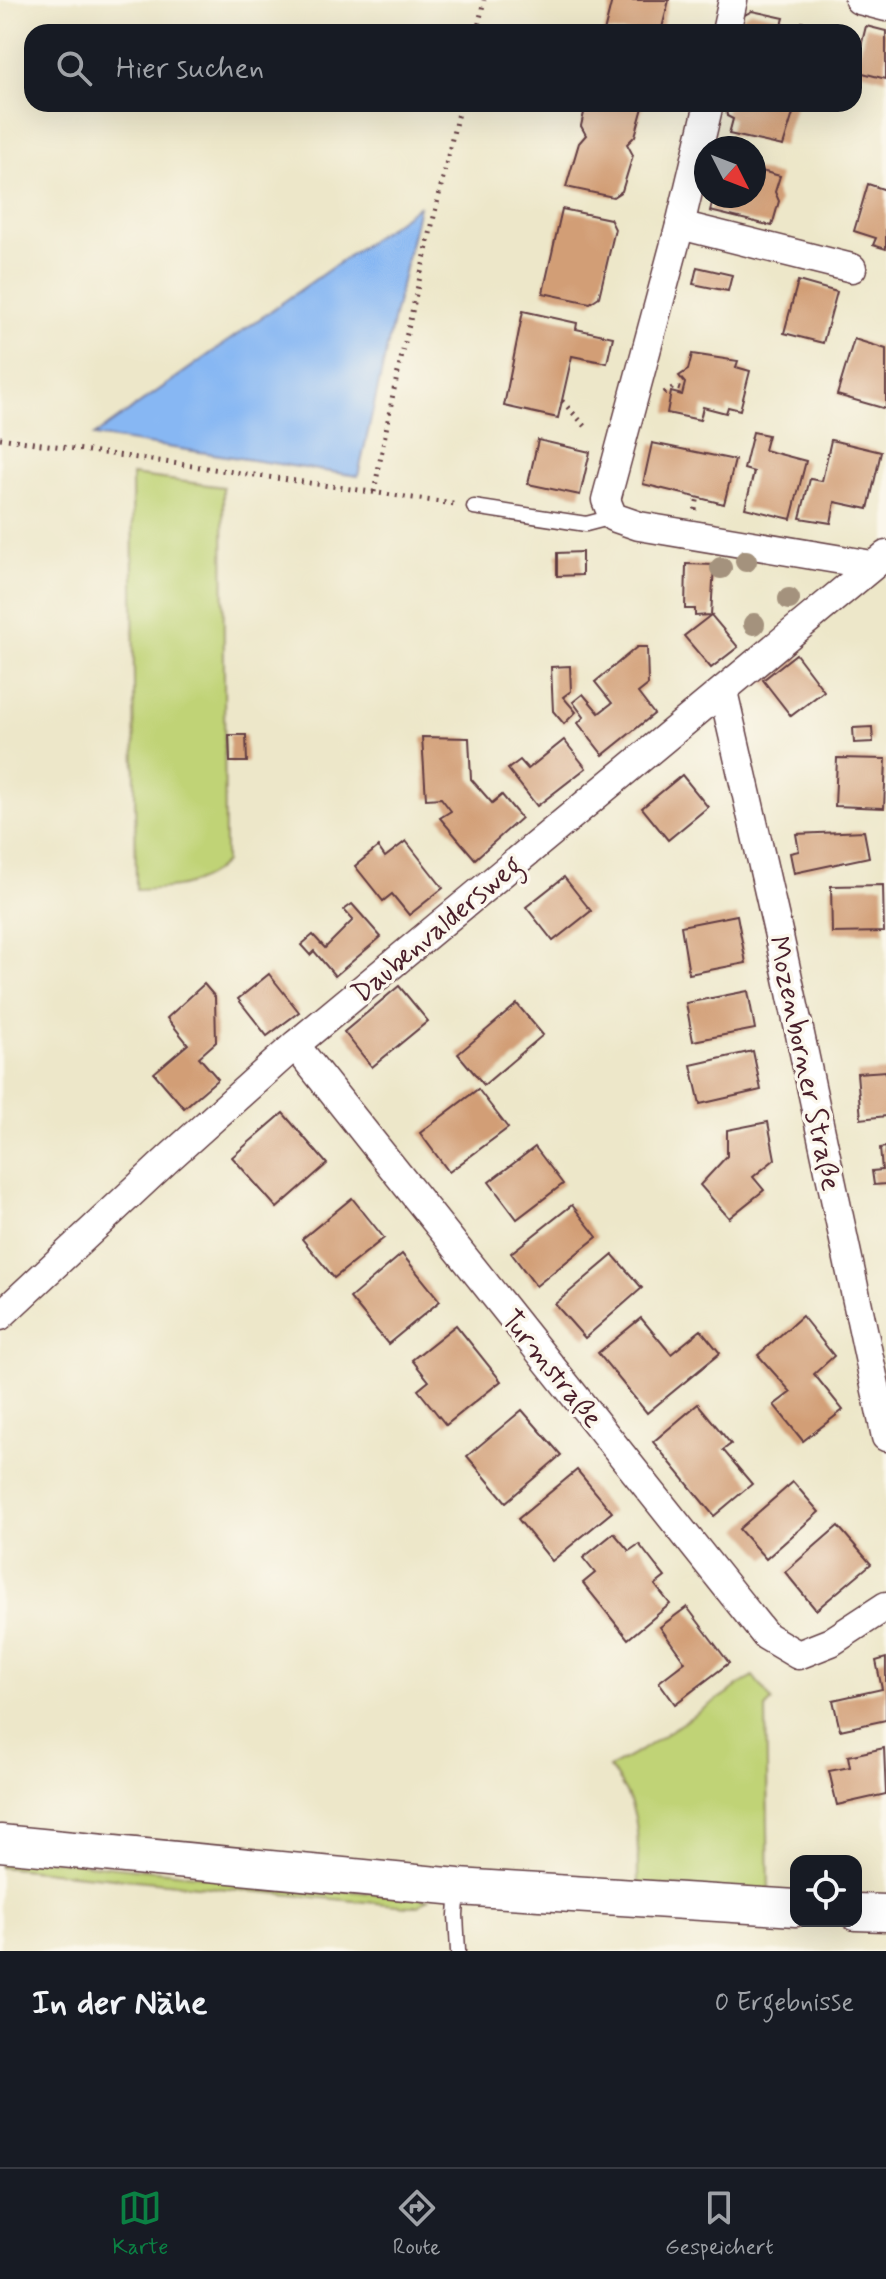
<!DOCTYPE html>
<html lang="de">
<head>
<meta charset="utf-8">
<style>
  body { margin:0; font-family:Mynerve,sans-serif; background:#242831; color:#f1f3f6 }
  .controls { position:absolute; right:24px; bottom:24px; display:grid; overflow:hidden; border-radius:16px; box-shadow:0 8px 32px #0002 }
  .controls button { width:72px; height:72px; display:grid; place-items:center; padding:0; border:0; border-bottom:2px solid #363941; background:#171b24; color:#f1f3f6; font:40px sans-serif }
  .compass { position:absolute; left:694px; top:136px; width:72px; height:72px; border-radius:50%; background:#171b24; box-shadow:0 8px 32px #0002; rotate:132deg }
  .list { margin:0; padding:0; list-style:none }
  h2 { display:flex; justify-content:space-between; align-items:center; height:104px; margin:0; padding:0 32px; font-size:34px }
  h2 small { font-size:26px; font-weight:400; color:#9ea1a6 }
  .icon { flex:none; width:44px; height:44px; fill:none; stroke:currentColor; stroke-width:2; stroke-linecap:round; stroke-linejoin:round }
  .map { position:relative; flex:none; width:886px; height:1951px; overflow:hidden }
  .search { position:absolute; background:#171b24; box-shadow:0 8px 32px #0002; left:24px; right:24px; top:24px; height:88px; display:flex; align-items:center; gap:20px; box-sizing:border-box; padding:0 28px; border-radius:24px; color:#9ea1a6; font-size:30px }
  .sheet { height:216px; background:#171b24 }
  nav { display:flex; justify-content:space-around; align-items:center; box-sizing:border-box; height:112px; border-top:2px solid #363941; background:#171b24; font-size:22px; color:#9ea1a6 }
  nav a { display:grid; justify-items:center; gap:4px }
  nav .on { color:#0b8043 }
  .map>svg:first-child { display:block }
  .green { fill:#c0d376; stroke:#857950; stroke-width:2 }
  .water { fill:#87b7f3; stroke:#686b8f; stroke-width:2 }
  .building { fill:#d29e76 }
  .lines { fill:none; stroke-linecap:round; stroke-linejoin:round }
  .service-casing { stroke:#623d43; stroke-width:17 }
  .minor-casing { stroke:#623d43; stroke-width:31 }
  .tertiary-casing { stroke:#623d43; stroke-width:39 }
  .path { stroke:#623d43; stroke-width:5; stroke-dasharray:2 6; stroke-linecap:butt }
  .service { stroke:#fff; stroke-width:14 }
  .minor { stroke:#fff; stroke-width:28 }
  .tertiary { stroke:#fff; stroke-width:36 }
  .tree { fill:#a4927d }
  .labels { text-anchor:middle; stroke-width:7; stroke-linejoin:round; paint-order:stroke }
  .street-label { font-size:28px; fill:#4a1f2b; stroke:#fbf7ec }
</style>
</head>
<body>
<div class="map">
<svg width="886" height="1951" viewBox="0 0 886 1951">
  <rect width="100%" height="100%" fill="#fbf7ec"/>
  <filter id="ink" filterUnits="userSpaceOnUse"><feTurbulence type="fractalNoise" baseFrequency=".0125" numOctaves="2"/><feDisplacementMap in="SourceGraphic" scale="16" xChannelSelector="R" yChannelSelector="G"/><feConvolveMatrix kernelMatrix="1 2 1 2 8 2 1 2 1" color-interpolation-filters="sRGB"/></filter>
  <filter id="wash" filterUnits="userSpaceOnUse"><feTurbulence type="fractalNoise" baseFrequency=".006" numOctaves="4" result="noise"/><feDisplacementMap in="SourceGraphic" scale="32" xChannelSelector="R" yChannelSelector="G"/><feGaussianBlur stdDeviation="1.8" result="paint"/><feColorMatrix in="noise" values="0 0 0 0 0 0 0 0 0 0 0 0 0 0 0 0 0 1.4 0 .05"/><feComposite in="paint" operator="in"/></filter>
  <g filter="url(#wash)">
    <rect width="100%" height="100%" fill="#ede7c9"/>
    <g class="green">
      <path d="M132 475 223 487 225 862C200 888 170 889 136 890Z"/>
      <path d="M753 1676 772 1701 766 1707 769 1892 638 1884C637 1835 643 1808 609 1768L640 1751Z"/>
      <path d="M0 1855 428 1899 419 1906H407L0 1867Z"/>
    </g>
    <path class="water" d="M419 206 358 476 94 436Z"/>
    <g id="blocks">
      <g class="building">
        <path d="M612 0H669L661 32H604Z"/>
        <path d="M752 11 784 18 780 32H739L743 16Z"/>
        <path d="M802 22 845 31 844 32H800Z"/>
        <path d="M866 26 886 31V79L855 71Z"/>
        <path d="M586 104H644L635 136 627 144 633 155 622 191 613 197 566 187 579 143 586 135 581 126Z"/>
        <path d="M731 104H796L783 146 729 134 733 119 727 116 726 109Z"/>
        <path d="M754 169 780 176 775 192 779 201 772 226 710 211 714 196H754Z"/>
        <path d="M868 184 886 190V249L873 245 876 238 854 231Z"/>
        <path d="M562 209 610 219 615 229 599 297 590 303 543 293Z"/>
        <path d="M697 267 732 275 728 291 693 284Z"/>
        <path d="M798 281 837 292 823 343 784 333Z"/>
        <path d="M523 311 577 323 576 329 613 337 607 363 572 356 558 418 504 406Z"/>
        <path d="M854 339 886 349V409L837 395Z"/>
        <path d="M692 354 738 361 736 367 750 371 740 410 728 407 726 413 703 407 700 420 667 413 671 392 682 395 685 383 679 376 688 370Z"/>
        <path d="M753 432 768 435 764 450 806 461 791 519 745 508 754 472 744 469Z"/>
        <path d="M538 440 590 452 580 495 528 484Z"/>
        <path d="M831 440 881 452 868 509 835 502 831 523 800 518 810 479 822 481Z"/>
        <path d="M652 443 735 460 724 504 643 484Z"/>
        <path d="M582 552V575L557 576V553Z"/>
        <path d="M686 564 714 565 711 615 738 647 711 668 684 636 711 615 695 616V609H685Z"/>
        <path d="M637 647H647L648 685 638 693 654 714 603 755 578 723 584 717 573 702 583 694 599 713 612 703 595 682Z"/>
        <path d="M796 654 824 691 791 716 763 680Z"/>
        <path d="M570 666 571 691 563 697 576 712 564 724 553 711 551 667Z"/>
        <path d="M872 727 873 742 854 743 853 728Z"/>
        <path d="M229 735H246L247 762H230Z"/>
        <path d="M422 737 469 738 471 779 492 803 502 795 521 818 475 859 440 818 451 811 441 798 426 799Z"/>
        <path d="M564 740 586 768 537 806 508 769 520 760 528 769Z"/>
        <path d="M837 758 886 759 884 808 835 806Z"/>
        <path d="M682 775 708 807 668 840 642 808Z"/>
        <path d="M864 831 869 857 794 873 790 853 799 851 796 834Z"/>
        <path d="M406 841 443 888 409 915 392 894 383 901 355 866 378 847 385 857Z"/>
        <path d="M564 877 591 911 553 941 526 907Z"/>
        <path d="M883 885 884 932 832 933 831 886Z"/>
        <path d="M352 904 381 937 335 976 314 951 310 955 301 945 313 935 325 948 353 920 344 910Z"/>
        <path d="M737 915 746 963 689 974 681 926Z"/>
        <path d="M269 974 299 1012 267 1036 238 999Z"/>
        <path d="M204 984 215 997 216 1042 199 1057 218 1079 184 1108 154 1073 188 1044 167 1018Z"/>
        <path d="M399 986 428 1021 372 1067 344 1032Z"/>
        <path d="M748 991 755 1029 693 1041 686 1003Z"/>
        <path d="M517 1004 543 1035 484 1085 458 1054Z"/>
        <path d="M753 1051 761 1090 700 1104 691 1065Z"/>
        <path d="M886 1071V1116L861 1119 857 1073Z"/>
        <path d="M478 1089 508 1128 449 1172 420 1133Z"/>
        <path d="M283 1113 327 1164 277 1208 232 1157Z"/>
        <path d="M768 1122 775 1159 753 1177 764 1190 729 1218 700 1185 727 1156V1130Z"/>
        <path d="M535 1147 563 1184 517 1219 489 1182Z"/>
        <path d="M886 1147V1184L874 1185 872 1171 882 1170 880 1148Z"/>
        <path d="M352 1198 384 1238 334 1278 302 1239Z"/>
        <path d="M572 1205 597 1237 536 1286 511 1253Z"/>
        <path d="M402 1254 440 1301 388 1344 350 1298Z"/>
        <path d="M613 1255 642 1288 585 1338 555 1304Z"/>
        <path d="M802 1316 834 1356 814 1374 843 1410 803 1441 774 1405 791 1392 758 1355Z"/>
        <path d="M641 1318 671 1354 701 1330 720 1353 647 1413 598 1353Z"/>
        <path d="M456 1325 501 1381 446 1425 418 1390 429 1381 412 1360Z"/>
        <path d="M698 1404 731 1444 723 1450 752 1484 714 1516 653 1442Z"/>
        <path d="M522 1410 561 1455 506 1502 467 1456Z"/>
        <path d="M577 1470 612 1512 552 1561 518 1519Z"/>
        <path d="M793 1482 819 1512 766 1559 739 1529Z"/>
        <path d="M838 1526 871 1564 816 1610 785 1572Z"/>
        <path d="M614 1533 629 1551 639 1544 656 1566 665 1577 655 1585 670 1604 628 1639 583 1583 595 1573 583 1558Z"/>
        <path d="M687 1607 729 1663 675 1704 659 1682 685 1662 660 1627Z"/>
        <path d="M886 1658V1720L840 1730 833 1700 882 1689 876 1661Z"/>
        <path d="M884 1748 886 1794 837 1805 829 1771 850 1767 848 1756Z"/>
      </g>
    </g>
  </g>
  <g filter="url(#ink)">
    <use href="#blocks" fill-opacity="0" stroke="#623d43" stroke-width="2"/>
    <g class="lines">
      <defs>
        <g id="service">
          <path d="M474 507 586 524 613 517"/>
          <path d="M458 1888 456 1915 458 1951"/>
        </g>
        <g id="minor">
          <path d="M859 0 886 7"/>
          <path d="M726 32 733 0"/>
          <path d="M709 104 680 225 606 500 613 517 639 526 872 565"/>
          <path d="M680 225 852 268"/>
          <path d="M723 691 779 936 886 1437"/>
          <path d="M295 1045 766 1636 798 1655 831 1642 886 1606"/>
          <path d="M0 1316 168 1159 295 1045 886 555"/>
        </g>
        <g id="tertiary">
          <path d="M0 1843 458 1887 796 1908"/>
          <path d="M856 1912 886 1913"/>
        </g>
      </defs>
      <use href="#service" class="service-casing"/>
      <use href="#minor" class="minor-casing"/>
      <use href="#tertiary" class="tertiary-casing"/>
      <g class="path">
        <path d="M477 32 484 0"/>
        <path d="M664 393 674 387 683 390"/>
        <path d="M562 401 588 429"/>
        <path d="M0 438 454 504"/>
        <path d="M374 492 393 394 460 104"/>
        <path d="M695 510 698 497"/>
      </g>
      <use href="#service" class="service"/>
      <use href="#minor" class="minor"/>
      <use href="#tertiary" class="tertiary"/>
    </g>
    <g class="tree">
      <circle cx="746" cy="561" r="11"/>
      <circle cx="721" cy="568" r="11"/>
      <circle cx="789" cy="599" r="11"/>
      <circle cx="754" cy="624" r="11"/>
    </g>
  </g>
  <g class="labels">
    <g class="street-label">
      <text transform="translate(436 928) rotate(-40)" y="10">Daubenvaldersweg</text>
      <text transform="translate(806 1063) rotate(78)" y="10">Mozenborner Straße</text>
      <text transform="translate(553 1368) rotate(51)" y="10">Turmstraße</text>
    </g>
  </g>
</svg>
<div class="controls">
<button><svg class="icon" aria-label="locate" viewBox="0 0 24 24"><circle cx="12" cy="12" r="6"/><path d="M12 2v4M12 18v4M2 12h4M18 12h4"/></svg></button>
</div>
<svg class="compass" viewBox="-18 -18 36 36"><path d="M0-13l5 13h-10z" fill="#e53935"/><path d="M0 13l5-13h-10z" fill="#9ea1a6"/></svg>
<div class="search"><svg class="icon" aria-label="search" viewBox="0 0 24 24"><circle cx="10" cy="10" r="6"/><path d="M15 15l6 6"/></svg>Hier suchen</div>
</div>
<section class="sheet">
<h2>In der Nähe<small>0 Ergebnisse</small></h2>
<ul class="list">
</ul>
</section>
<nav>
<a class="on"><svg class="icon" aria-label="map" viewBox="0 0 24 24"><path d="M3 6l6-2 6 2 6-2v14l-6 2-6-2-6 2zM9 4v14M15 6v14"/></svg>Karte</a>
<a><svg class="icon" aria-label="directions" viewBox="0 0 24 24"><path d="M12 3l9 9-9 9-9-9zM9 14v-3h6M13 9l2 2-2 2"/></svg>Route</a>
<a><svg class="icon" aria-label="saved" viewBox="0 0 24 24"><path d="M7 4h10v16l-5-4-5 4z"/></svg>Gespeichert</a>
</nav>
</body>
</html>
